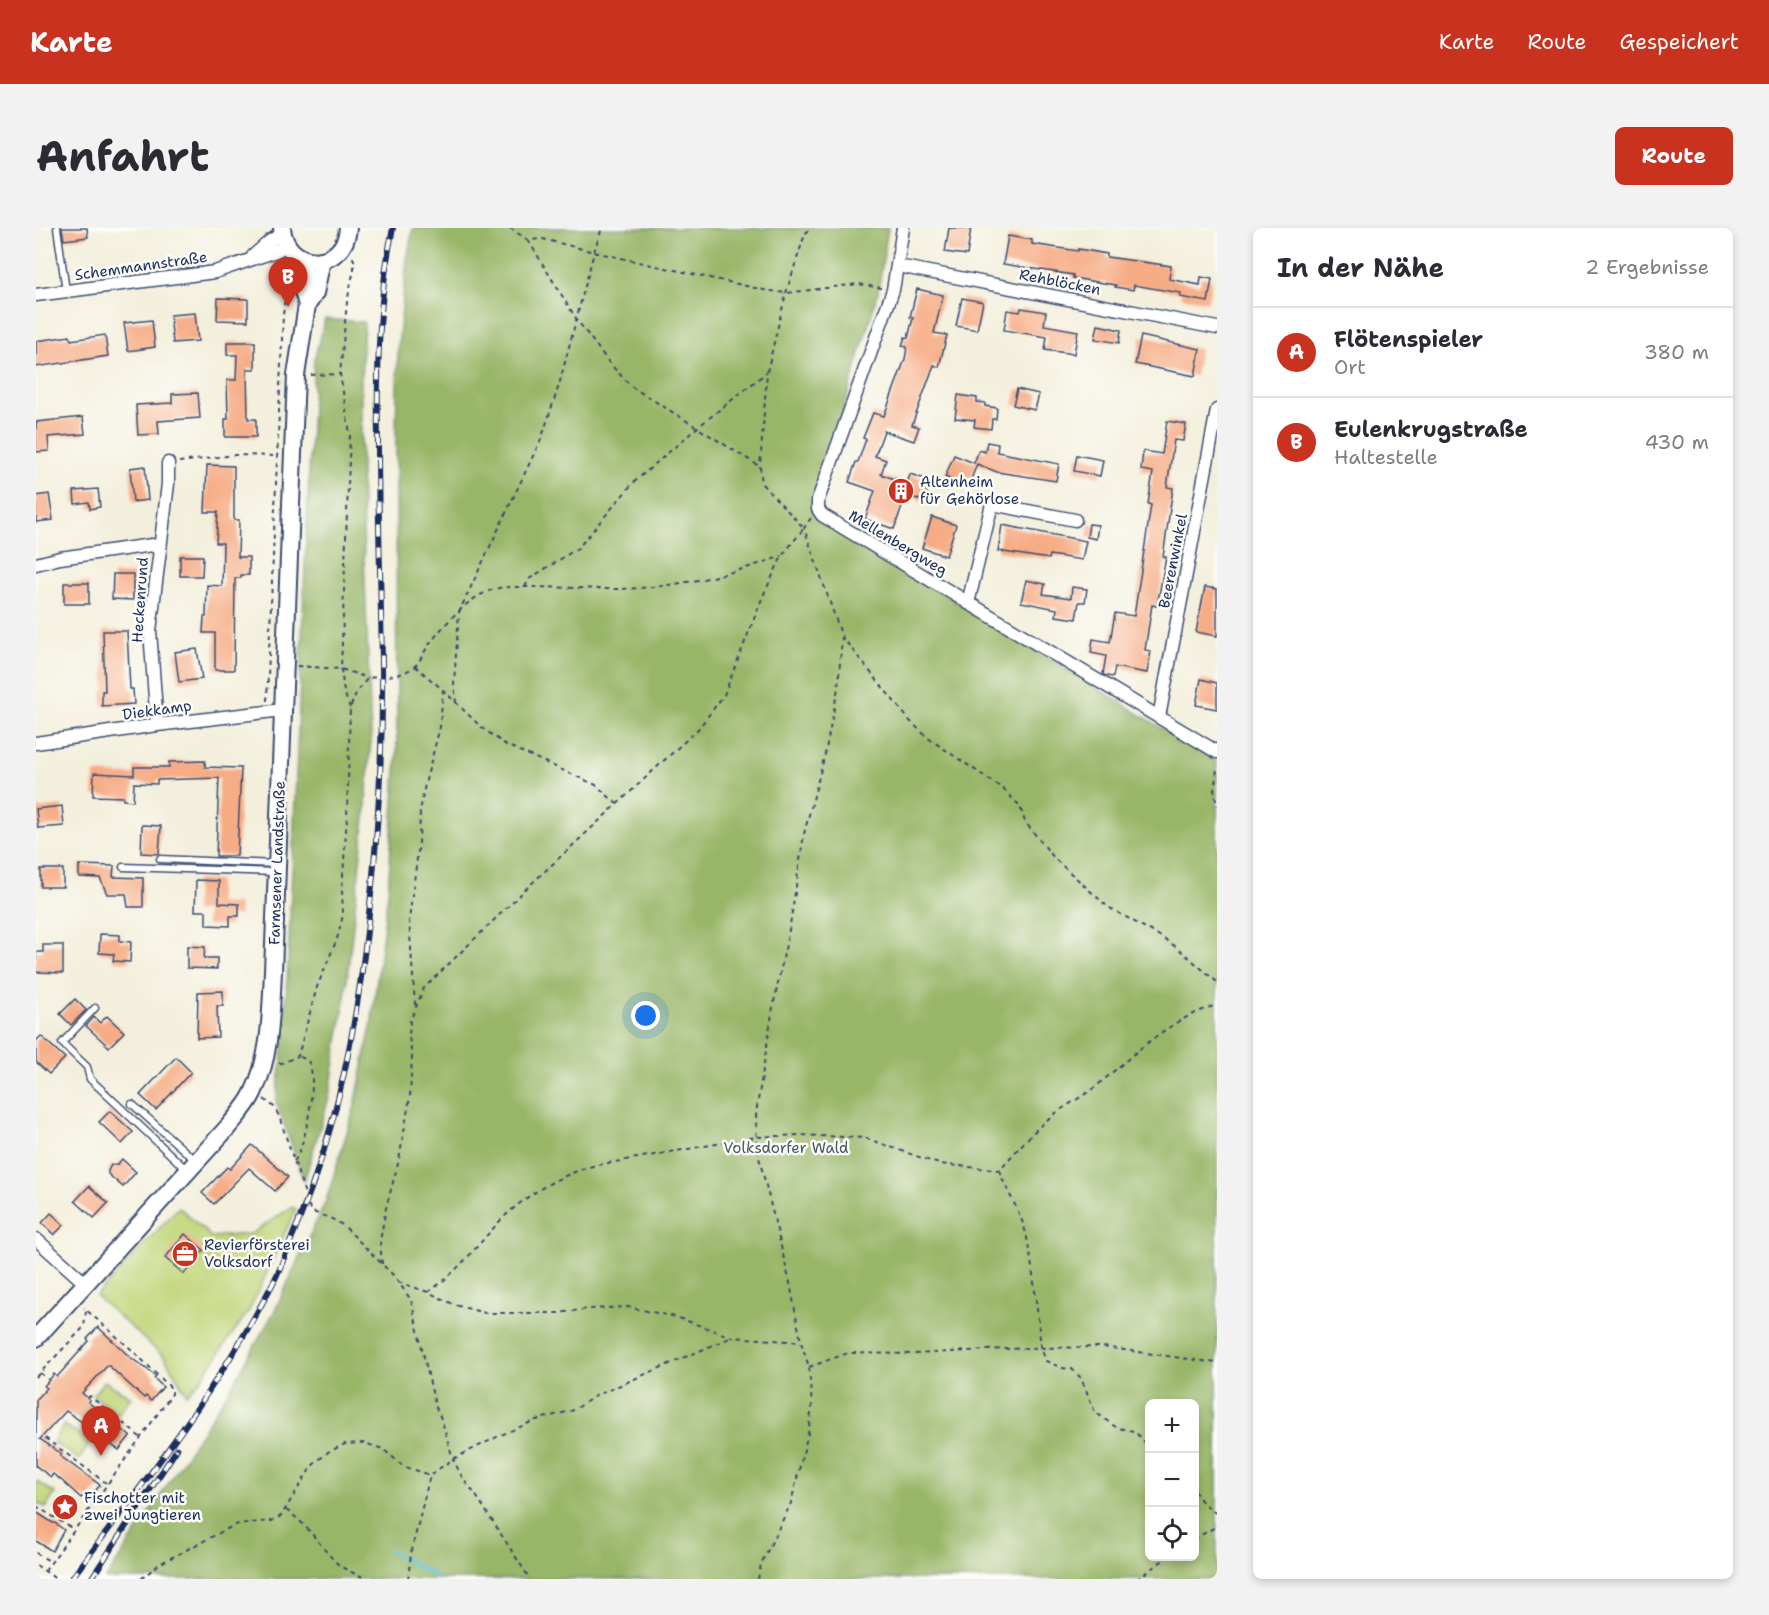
<!DOCTYPE html>
<html lang="de">
<head>
<meta charset="utf-8">
<style>
  body { margin:0; font-family:"Shantell Sans",sans-serif; background:#f2f2f3; color:#2b2b33 }
  .controls { position:absolute; right:18px; bottom:18px; display:grid; overflow:hidden; border-radius:9px; box-shadow:0 3px 9px #0003 }
  .controls button { width:54px; height:54px; display:grid; place-items:center; padding:0; border:0; border-bottom:2px solid #e1e1e2; background:#fff; color:#2b2b33; font:30px sans-serif }
  .you { position:absolute; left:610px; top:788px; width:21px; height:21px; margin:-15px; border:4px solid #fff; border-radius:50%; background:#1a73e8; box-shadow:0 0 0 9px #1a73e833 }
  .badge { display:grid; place-items:center; width:39px; height:39px; border-radius:50%; background:#c8321e; color:#fff; font-size:20px; font-weight:700 }
  .pin { position:absolute; translate:-50% -50px; filter:drop-shadow(0 2px 3px #0008) }
  .pin::after { content:''; position:absolute; top:32px; width:21px; height:18px; background:inherit; clip-path:polygon(0 0,100% 0,50% 100%) }
  .list { margin:0; padding:0; list-style:none }
  h2 { display:flex; justify-content:space-between; align-items:center; height:78px; margin:0; padding:0 24px; font-size:26px }
  h2 small { font-size:20px; font-weight:400; color:#7c7c81 }
  .list li { display:grid; grid-template-columns:39px 1fr auto; gap:18px; align-items:center; box-sizing:border-box; height:90px; padding:0 24px; border-top:2px solid #e1e1e2 }
  .list b { display:block; font-size:22px; white-space:nowrap }
  .list p { margin:0; font-size:20px; white-space:nowrap; color:#7c7c81 }
  .list em { font-size:20px; font-style:normal; color:#7c7c81 }
  .icon { flex:none; width:33px; height:33px; fill:none; stroke:currentColor; stroke-width:2; stroke-linecap:round; stroke-linejoin:round }
  .map { position:relative; flex:none; width:1181px; height:1351px; overflow:hidden; border-radius:9px }
  header { display:flex; align-items:center; gap:36px; box-sizing:border-box; height:84px; padding:0 30px; background:#c8321e; color:#fff }
  header strong { font-size:28px }
  nav { display:flex; gap:33px; margin-inline-start:auto; font-size:21px }
  .intro { display:flex; align-items:center; justify-content:space-between; box-sizing:border-box; height:144px; padding:0 36px }
  h1 { margin:0; font-size:42px }
  .button { padding:15px 27px; border-radius:9px; background:#c8321e; color:#fff; font-size:21px; font-weight:700 }
  main { display:flex; gap:36px; padding:0 36px }
  aside { flex:1; background:#fff; border-radius:9px; box-shadow:0 3px 9px #0003 }
  .map>svg:first-child { display:block }
  .green { fill:#c0d578; stroke:#6e826b; stroke-width:1.5 }
  .forest { fill:#98b668; stroke:#5a7263; stroke-width:1.5; fill-rule:evenodd }
  .lines { fill:none; stroke-linecap:round; stroke-linejoin:round }
  .stream { stroke:#50bec8; stroke-width:4 }
  .building { fill:#f6ac85 }
  .lane-casing { stroke:#3b4c71; stroke-width:9 }
  .street-casing { stroke:#3b4c71; stroke-width:15 }
  .secondary-casing { stroke:#3b4c71; stroke-width:20 }
  .path { stroke:#3b4c71; stroke-width:2; stroke-dasharray:4.5 4.5; stroke-linecap:butt }
  .lane { stroke:#fff; stroke-width:6 }
  .street { stroke:#fff; stroke-width:12 }
  .secondary { stroke:#fff; stroke-width:16 }
  .rail-casing { stroke:#1b2f5e; stroke-width:6 }
  .rail { stroke:#fdfcf7; stroke-width:4; stroke-dasharray:11; stroke-linecap:butt }
  .labels { text-anchor:middle; stroke-width:5; stroke-linejoin:round; paint-order:stroke }
  .street-label { font-size:15px; fill:#1b2f5e; stroke:#fdfcf7 }
  .poi-label { font-size:15px; fill:#1b2f5e; stroke:#fdfcf7; text-anchor:start }
  .park-label { font-size:15px; fill:#445864; stroke:#fdfcf7 }
</style>
</head>
<body>
<header>
<strong>Karte</strong>
<nav><a>Karte</a><a>Route</a><a>Gespeichert</a></nav>
</header>
<div class="intro"><h1>Anfahrt</h1><a class="button">Route</a></div>
<main>
<div class="map">
<svg width="1181" height="1351" viewBox="0 0 1181 1351">
  <rect width="100%" height="100%" fill="#fdfcf7"/>
  <filter id="ink" filterUnits="userSpaceOnUse"><feTurbulence type="fractalNoise" baseFrequency=".0167" numOctaves="2"/><feDisplacementMap in="SourceGraphic" scale="12" xChannelSelector="R" yChannelSelector="G"/><feConvolveMatrix kernelMatrix="1 2 1 2 8 2 1 2 1" color-interpolation-filters="sRGB"/></filter>
  <filter id="wash" filterUnits="userSpaceOnUse"><feTurbulence type="fractalNoise" baseFrequency=".008" numOctaves="4" result="noise"/><feDisplacementMap in="SourceGraphic" scale="24" xChannelSelector="R" yChannelSelector="G"/><feGaussianBlur stdDeviation="1.35" result="paint"/><feColorMatrix in="noise" values="0 0 0 0 0 0 0 0 0 0 0 0 0 0 0 0 0 1.4 0 .05"/><feComposite in="paint" operator="in"/></filter>
  <g filter="url(#wash)">
    <rect width="100%" height="100%" fill="#f3efdc"/>
    <g class="green">
      <path d="M143 979 175 1009 215 1006 256 979 260 981 214 1081 163 1154 151 1166 129 1130 60 1068Z"/>
      <path d="M68 1153 95 1169 81 1187 57 1167Z"/>
      <path d="M28 1197 55 1213 43 1232 17 1214Z"/>
      <path d="M0 1253 19 1265 10 1280 0 1274Z"/>
    </g>
    <g class="forest">
      <path d="M377 0H852L842 64 777 285 1181 534V1351H70L197 1156 239 1082 290 973 319 878 335 799 352 664 361 528 360 206 362 120 371 31ZM1114 1176H1158V1328H1114Z"/>
      <path d="M289 91 328 94 325 154V250L335 508 329 590 309 770 293 869 268 953 240 874 246 833 251 756 278 132Z"/>
    </g>
    <g class="lines">
      <path class="stream" d="M354 1323 399 1348"/>
    </g>
    <g id="blocks">
      <g class="building">
        <path d="M26 0H51L52 9 28 12Z"/>
        <path d="M913 0H935L931 27 909 24Z"/>
        <path d="M972 8 996 12V16L1042 23V21L1071 26V29L1135 38 1133 51 1164 57 1165 49 1176 51 1172 74 1144 69 1145 65 1098 57 1097 62 1079 59 1080 57 1037 50V47L967 36Z"/>
        <path d="M881 61 907 67 898 105 911 107 903 139 898 137 876 197 883 199 878 213 848 203 839 228 850 232 845 246 871 256 874 246 895 253 888 273 870 267 858 301 829 291 839 263 813 254 820 234H822L830 211 827 210 837 185 848 188 869 131 871 119 866 118 869 109 872 110 877 90 874 89Z"/>
        <path d="M182 70 212 71V93L181 92Z"/>
        <path d="M926 70 947 74 941 102 920 98Z"/>
        <path d="M985 80 1010 84 1008 97 1042 103 1038 126 1009 122 1011 109 968 102 971 82 984 84Z"/>
        <path d="M159 85 162 113 137 115 134 87Z"/>
        <path d="M116 92 119 119 92 123 88 95Z"/>
        <path d="M1062 97 1085 102 1083 115 1059 111Z"/>
        <path d="M69 107 72 128 0 139V113L34 108 35 112Z"/>
        <path d="M1105 108 1164 121 1159 148 1099 136Z"/>
        <path d="M191 114H219V141H211L212 191H220V209H189V191H192L191 152H200L201 127H191Z"/>
        <path d="M981 161 1003 166 999 182 977 177Z"/>
        <path d="M162 165 164 190 122 193 123 206 102 207 100 177 136 175V166Z"/>
        <path d="M922 167 941 170V174L949 175V178L961 180 960 191H956L955 201 938 199 939 192 919 190Z"/>
        <path d="M47 189 49 206 12 209 13 223 0 224V194Z"/>
        <path d="M1131 193 1150 196 1147 213 1138 212 1131 259 1137 260 1127 329H1130L1121 378 1116 377 1109 422 1115 423 1111 445 1079 439 1077 449 1070 448 1067 446 1070 428 1055 425 1057 411 1074 414 1079 385 1098 388 1110 310 1115 277 1112 276 1117 244 1105 242 1107 223 1126 226Z"/>
        <path d="M951 214 962 216 961 224 1023 236 1020 253 961 244 941 236 932 259 909 249 918 227 938 235 943 222 949 224Z"/>
        <path d="M1041 227 1067 232 1064 248 1038 243Z"/>
        <path d="M171 237 198 238V292H203L202 329H213V347H205V350H199L198 442H179V405H167L168 389H170L171 357 186 358 187 315H180L182 284H169Z"/>
        <path d="M109 238 112 272 97 274 94 240Z"/>
        <path d="M62 261 64 279 54 281 53 274 39 276 38 263Z"/>
        <path d="M13 266 17 292 0 294V268Z"/>
        <path d="M896 289 920 297 910 328 886 320Z"/>
        <path d="M1053 296 1062 297 1060 311 1051 309Z"/>
        <path d="M966 297 1050 313 1046 332 1014 327 1013 331 962 323Z"/>
        <path d="M144 328H167L166 348H144Z"/>
        <path d="M77 346H97V372L76 371Z"/>
        <path d="M990 352 1009 356 1007 366 1035 370 1036 359 1051 361 1049 374H1043L1040 391 1020 388 1021 381 985 374Z"/>
        <rect x="28" y="355" width="25" height="21"/>
        <path d="M1169 359 1181 361V408L1160 404Z"/>
        <path d="M67 403H91L94 461H97L98 476 66 478V463H69Z"/>
        <path d="M161 421 166 451 143 454 139 424Z"/>
        <path d="M1165 451 1181 455V481L1160 477Z"/>
        <path d="M169 533V539L205 540 201 628H180L183 550 121 552V556L98 555 97 573 87 572V569L57 568 58 545 98 547V539H133V534Z"/>
        <path d="M26 578 28 598 2 600 0 581Z"/>
        <path d="M106 597 125 598 123 626 105 625Z"/>
        <path d="M43 637 78 638 77 649 107 650V679H92L90 666H71L64 650 43 649Z"/>
        <rect x="5" y="641" width="22" height="18"/>
        <path d="M160 652 183 653V675L203 676V688H194V698L170 697V683H159Z"/>
        <path d="M64 706 84 707V713L95 714 94 734 77 733 78 726 63 725Z"/>
        <path d="M7 717H27V745L0 744V724H7Z"/>
        <path d="M151 718 169 719 168 730H181V741L151 740Z"/>
        <path d="M187 763V778H181L182 809 161 810 162 764Z"/>
        <path d="M39 771 50 782 35 797 24 786Z"/>
        <path d="M71 788 88 804 73 819 50 798 58 789 64 795Z"/>
        <path d="M5 808 29 830 13 846 0 834V813Z"/>
        <path d="M140 829 155 844 120 882 104 867Z"/>
        <path d="M74 883 97 904 86 916 63 894Z"/>
        <path d="M216 917 252 949 239 963 213 940 178 976 166 965 191 939 194 941Z"/>
        <path d="M86 931 100 944 87 959 72 946V943L75 937H81Z"/>
        <path d="M53 958 72 975 58 990 39 973Z"/>
        <path d="M15 985 28 997 18 1007 6 995Z"/>
        <path d="M149 1006 168 1022 148 1046 129 1030Z"/>
        <path d="M62 1099 94 1129 120 1148 118 1150 127 1159 115 1173 110 1168 108 1170 72 1137 46 1165 54 1172 52 1174 94 1208 83 1222 74 1216 72 1218 59 1207 60 1204 30 1183 4 1211 26 1226 24 1228 64 1257 52 1272 47 1268 45 1270 25 1252 17 1246 15 1249 0 1238V1172L11 1160 8 1158 18 1146 21 1149 53 1113 51 1111Z"/>
        <path d="M0 1284 17 1295H19L28 1302 16 1323 0 1313Z"/>
      </g>
    </g>
  </g>
  <g filter="url(#ink)">
    <use href="#blocks" fill-opacity="0" stroke="#3b4c71" stroke-width="1.5"/>
    <g class="lines">
      <defs>
        <g id="lane">
          <path d="M21 0 30 63"/>
          <path d="M124 631 240 636"/>
          <path d="M87 639 239 644"/>
          <path d="M59 780 26 815 51 839 54 851 152 943"/>
          <path d="M96 876 160 933"/>
        </g>
        <g id="street">
          <path d="M867 0 857 62 782 272V281L786 287 1181 524"/>
          <path d="M217 28 234 13 247 5"/>
          <path d="M862 38 1181 100"/>
          <path d="M0 67 179 44 240 23 251 17"/>
          <path d="M0 336 24 330 116 317 123 321"/>
          <path d="M932 375 956 276 1039 292"/>
          <path d="M1123 489 1181 182"/>
          <path d="M121 497 114 403 132 256V235"/>
          <path d="M0 515 121 497 247 482"/>
          <path d="M0 1011 50 1056"/>
        </g>
        <g id="secondary">
          <path d="M246 0C250 44 309 43 312 0"/>
          <path d="M271 32 267 63 271 77"/>
          <path d="M0 1110 192 899C201 888 211 878 217 865 235 829 235 783 237 743L260 147 271 77 279 65 286 32"/>
        </g>
      </defs>
      <use href="#lane" class="lane-casing"/>
      <use href="#street" class="street-casing"/>
      <use href="#secondary" class="secondary-casing"/>
      <g class="path">
        <path d="M474 0 492 12 507 11 558 24 728 62 750 65 822 56 845 60"/>
        <path d="M492 12 541 92 574 136 596 159 723 238"/>
        <path d="M275 147 304 146"/>
        <path d="M143 234 199 227 241 228"/>
        <path d="M775 290 768 300 806 409 874 493 892 510 967 561 984 578 989 594 1019 631 1072 679 1122 707 1143 721 1181 754"/>
        <path d="M489 359 493 351 542 320 597 255 662 199 731 144"/>
        <path d="M261 438 305 441 332 450"/>
        <path d="M379 438 407 462 445 499 470 517 560 557 581 576"/>
        <path d="M231 473 247 87 252 45 249 36"/>
        <path d="M420 475 418 455 423 384 506 209 523 157 558 24 566 0"/>
        <path d="M314 480 308 464 305 441 314 206 304 146 311 74 318 41V32L316 28"/>
        <path d="M1181 542 1178 562 1181 578"/>
        <path d="M379 777 373 692 383 615 384 583 389 556 404 499 407 462"/>
        <path d="M243 835H246L262 828 281 759 301 711 307 687 306 663 311 588 314 480 321 463 332 450C347 448 368 449 380 437 385 432 388 424 392 418 407 398 429 372 453 363 465 358 477 359 489 359 515 359 541 360 567 361 629 362 688 349 746 328"/>
        <path d="M228 871 238 879 243 888 274 981 277 984 296 991 308 998 359 1049 375 1072 399 1177 406 1193 417 1231 427 1251 439 1266 494 1351"/>
        <path d="M258 933C269 922 283 847 272 833 270 831 266 830 263 828"/>
        <path d="M963 942C971 965 986 985 991 1010 998 1045 1001 1083 1005 1120L1010 1133 1026 1140 1036 1141 1045 1150 1059 1184 1081 1200 1098 1203 1114 1219"/>
        <path d="M346 1036 344 1013 350 980 363 932 374 869 376 829 373 809 374 793 388 760 492 659 662 501 688 467 727 368 746 328 768 300 726 256 724 239 731 144 750 65 769 6 774 0"/>
        <path d="M362 1054 392 1064 419 1077 449 1085H522L552 1081 592 1079 640 1089 696 1109 765 1114"/>
        <path d="M392 1064C421 1045 439 1020 462 995 489 967 524 946 561 937L720 909 764 907 829 910 903 936 963 942C979 925 994 906 1011 892 1027 878 1048 869 1064 855 1102 823 1132 792 1181 777"/>
        <path d="M773 1139 812 1125 879 1126 989 1120 1067 1119 1181 1135"/>
        <path d="M4 1145 13 1152"/>
        <path d="M0 1149 48 1099 50 1083"/>
        <path d="M52 1170 54 1168 104 1209"/>
        <path d="M9 1210 70 1255"/>
        <path d="M1158 1263 1167 1275 1181 1286"/>
        <path d="M0 1278 37 1301"/>
        <path d="M250 1282C274 1298 283 1318 302 1336 310 1343 323 1347 332 1351"/>
        <path d="M1158 1311 1181 1298"/>
        <path d="M0 1325 15 1334"/>
        <path d="M0 1337 20 1351"/>
        <path d="M9 1343 136 1166V1161L96 1122 48 1080"/>
        <path d="M105 1351 123 1336 191 1301 202 1296 236 1293 245 1288 276 1238 292 1224 309 1216 328 1215 347 1221 367 1238 394 1247"/>
        <path d="M372 1351 375 1325 394 1247 417 1231 465 1207 500 1192 538 1182 559 1168 582 1158 696 1109"/>
        <path d="M722 1351 725 1336 755 1275 772 1205 776 1179 773 1139 765 1114 754 1055 721 921 720 885 737 779 754 697 768 606 789 526 802 460 806 409"/>
        <path d="M1101 1351 1133 1328"/>
      </g>
      <use href="#lane" class="lane"/>
      <use href="#street" class="street"/>
      <use href="#secondary" class="secondary"/>
      <defs>
        <g id="rail">
          <path d="M35 1351C107 1256 182 1161 237 1055 247 1036 253 1015 262 995 302 897 320 800 332 695 342 609 347 524 346 437 345 363 342 289 342 215 341 143 342 70 357 0"/>
          <path d="M55 1351 141 1221"/>
        </g>
      </defs>
      <use href="#rail" class="rail-casing"/>
      <use href="#rail" class="rail"/>
    </g>
  </g>
  <defs>
    <symbol id="building-disc" viewBox="-11 -11 22 22"><circle r="9.5" fill="#c8321e" stroke="#fdfcf7"/><path d="M-4-6H4V6H1V3H-1V6H-4ZM-2.5-4.3h1.7v1.8h-1.7ZM.8-4.3h1.7v1.8H.8ZM-2.5-1h1.7V.8h-1.7ZM.8-1h1.7V.8H.8Z" fill="#fff"/></symbol>
    <symbol id="office-disc" viewBox="-11 -11 22 22"><circle r="9.5" fill="#c8321e" stroke="#fdfcf7"/><path d="M-6-3h4V-5.5h4V-3h4V5H-6ZM-1-4.5V-3h2v-1.5ZM-6 0V1H6V0Z" fill="#fff"/></symbol>
    <symbol id="sight-disc" viewBox="-11 -11 22 22"><circle r="9.5" fill="#c8321e" stroke="#fdfcf7"/><path d="M0-6L1.8-2.2L6-1.7L2.9 1.2L3.7 5.4L0 3.3L-3.7 5.4L-2.9 1.2L-6-1.7L-1.8-2.2Z" fill="#fff"/></symbol>
  </defs>
  <g fill-rule="evenodd">
    <use href="#building-disc" x="850" y="248" width="30" height="30"/>
    <use href="#office-disc" x="134" y="1011" width="30" height="30"/>
    <use href="#sight-disc" x="14" y="1264" width="30" height="30"/>
  </g>
  <g class="labels">
    <g class="street-label">
      <text transform="translate(105 38) rotate(-8)" y="5">Schemmannstraße</text>
      <text transform="translate(1024 54) rotate(11)" y="5">Rehblöcken</text>
      <text transform="translate(862 315) rotate(31)" y="5">Mellenbergweg</text>
      <text transform="translate(1137 333) rotate(-79)" y="5">Beerenwinkel</text>
      <text transform="translate(104 372) rotate(-86)" y="5">Heckenrund</text>
      <text transform="translate(121 482) rotate(-8)" y="5">Diekkamp</text>
      <text transform="translate(241 635) rotate(-88)" y="5">Farmsener Landstraße</text>
    </g>
    <g class="poi-label">
      <text x="884" y="259">Altenheim<tspan x="884" dy="17">für Gehörlose</tspan></text>
      <text x="168" y="1022">Revierförsterei<tspan x="168" dy="17">Volksdorf</tspan></text>
      <text x="48" y="1275">Fischotter mit<tspan x="48" dy="17">zwei Jungtieren</tspan></text>
    </g>
    <g class="park-label">
      <text x="750" y="925">Volksdorfer Wald</text>
    </g>
  </g>
</svg>
<div class="controls">
<button>+</button>
<button>−</button>
<button><svg class="icon" aria-label="locate" viewBox="0 0 24 24"><circle cx="12" cy="12" r="6"/><path d="M12 2v4M12 18v4M2 12h4M18 12h4"/></svg></button>
</div>
<div class="you"></div>
<div class="pin badge" style="left:65px;top:1228px">A</div>
<div class="pin badge" style="left:252px;top:79px">B</div>
</div>
<aside>
<h2>In der Nähe<small>2 Ergebnisse</small></h2>
<ul class="list">
<li><span class="badge">A</span><div><b>Flötenspieler</b><p>Ort</p></div><em>380 m</em></li>
<li><span class="badge">B</span><div><b>Eulenkrugstraße</b><p>Haltestelle</p></div><em>430 m</em></li>
</ul>
</aside>
</main>
</body>
</html>
